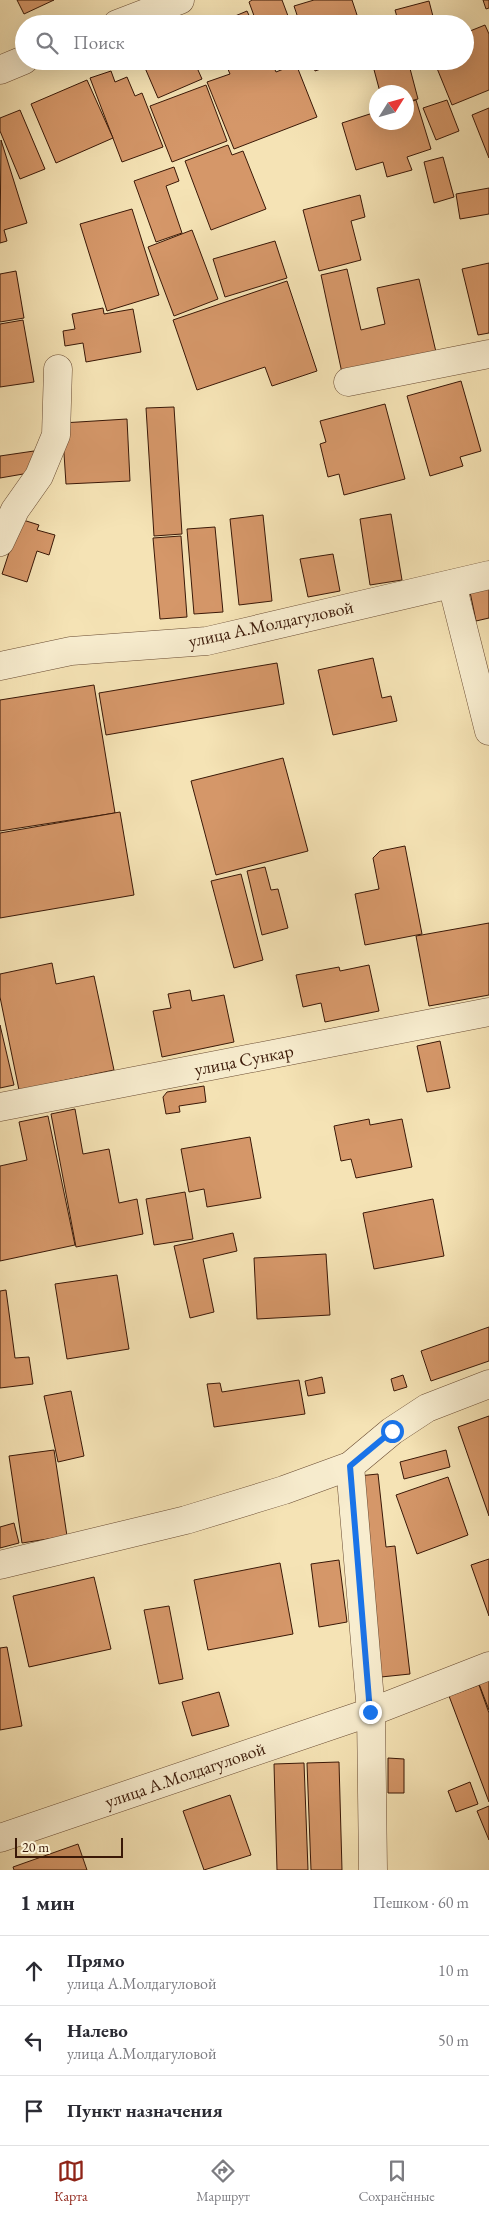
<!DOCTYPE html>
<html lang="ru">
<head>
<meta charset="utf-8">
<style>
  body { margin:0; font-family:"EB Garamond",serif; background:#f7f7f7; color:#2b2b33 }
  .compass { position:absolute; left:369px; top:85px; width:45px; height:45px; border-radius:50%; background:#fff; box-shadow:0 5px 20px #0002; rotate:53deg }
  .scale { position:absolute; left:15px; bottom:12px; width:108px; box-sizing:border-box; padding-left:5px; border:2px solid #3a1807; border-top:0; font-size:14px; line-height:18px; white-space:nowrap; color:#3a1807; -webkit-text-stroke:4px #f8edcf; paint-order:stroke }
  .stop { position:absolute; width:15px; height:15px; margin:-11px; border:4px solid #1a73e8; border-radius:50%; background:#fff }
  .stop.end { background:#1a73e8; border-color:#fff; box-shadow:0 1px 5px #0008 }
  .list { margin:0; padding:0; list-style:none }
  h2 { display:flex; justify-content:space-between; align-items:center; height:65px; margin:0; padding:0 20px; font-size:21px }
  h2 small { font-size:16px; font-weight:400; color:#7c7c81 }
  .list li { display:grid; grid-template-columns:32px 1fr auto; gap:15px; align-items:center; box-sizing:border-box; height:70px; padding:0 20px; border-top:1px solid #e1e1e2 }
  .list b { display:block; font-size:19px; white-space:nowrap }
  .list p { margin:0; font-size:16px; white-space:nowrap; color:#7c7c81 }
  .list em { font-size:16px; font-style:normal; color:#7c7c81 }
  .icon { flex:none; width:28px; height:28px; fill:none; stroke:currentColor; stroke-width:2; stroke-linecap:round; stroke-linejoin:round }
  .map { position:relative; flex:none; width:489px; height:1870px; overflow:hidden }
  .search { position:absolute; background:#fff; box-shadow:0 5px 20px #0002; left:15px; right:15px; top:15px; height:55px; display:flex; align-items:center; gap:12px; box-sizing:border-box; padding:0 18px; border-radius:28px; color:#7c7c81; font-size:19px }
  .sheet { height:275px; background:#fff }
  nav { display:flex; justify-content:space-around; align-items:center; box-sizing:border-box; height:70px; border-top:1px solid #e1e1e2; background:#fff; font-size:14px; color:#7c7c81 }
  nav a { display:grid; justify-items:center; gap:2px }
  nav .on { color:#8f2418 }
  .map>svg:first-child { display:block }
  .building { fill:#d59769; stroke:#3a1807 }
  .lines { fill:none; stroke-linecap:round; stroke-linejoin:round }
  .minor-casing { stroke:#694b32; stroke-width:29 }
  .minor { stroke:#f8edcf; stroke-width:28 }
  .route { stroke:#1a73e8; stroke-width:6 }
  .labels { text-anchor:middle; stroke-width:4.5; stroke-linejoin:round; paint-order:stroke }
  .street-label { font-size:18px; fill:#3a1807; stroke:#f8edcf }
</style>
</head>
<body>
<div class="map">
<svg width="489" height="1870" viewBox="0 0 489 1870">
  <rect width="100%" height="100%" fill="#f5e3b5"/>
  <filter id="stains"><feTurbulence type="fractalNoise" baseFrequency=".004" numOctaves="4"/><feColorMatrix values="0 0 0 0 .2 0 0 0 0 .09 0 0 0 0 .02 0 0 0 .5 -.17"/></filter>
  <radialGradient id="worn" r=".72"><stop offset=".6" stop-color="#630" stop-opacity="0"/><stop offset="1" stop-color="#630" stop-opacity=".3"/></radialGradient>
  <g class="building">
    <path d="M17 0H54L24 14Z"/>
    <path d="M252 0H282L291 24H257L249 2Z"/>
    <path d="M314 0H352L360 24H300L294 6Z"/>
    <path d="M483 0H489V8L486 9Z"/>
    <path d="M429 1 435 24H399L395 10Z"/>
    <path d="M247 11 253 24H216Z"/>
    <path d="M485 25 489 34V90L452 105 434 61H465V33Z"/>
    <path d="M142 61H194L202 79 158 98Z"/>
    <path d="M242 61H271L276 72 296 64 317 117 234 149 207 82 230 74 227 67Z"/>
    <path d="M312 61H344L315 71Z"/>
    <path d="M392 61H408L418 99 406 102V92H380L373 66Z"/>
    <path d="M111 71 115 82 127 77 135 96 142 93 163 147 122 162 90 78Z"/>
    <path d="M87 80 113 138 56 163 31 104Z"/>
    <path d="M206 85 227 141 172 162 150 106Z"/>
    <path d="M416 100 431 149 407 157 412 170 387 177 383 162 356 170 342 123 376 112V122H406V103Z"/>
    <path d="M447 100 459 131 436 140 423 108Z"/>
    <path d="M489 108V158L472 115Z"/>
    <path d="M20 110 45 169 20 179 0 131V118Z"/>
    <path d="M1 140 27 223 4 230 7 241 0 243Z"/>
    <path d="M228 145 232 155 243 151 266 209 211 230 185 161Z"/>
    <path d="M443 157 454 197 434 203 424 162Z"/>
    <path d="M174 167 179 181 166 186 182 233 156 242 134 181Z"/>
    <path d="M489 188V214L460 219 456 194Z"/>
    <path d="M360 195 365 217 351 221 361 260 319 271 303 210Z"/>
    <path d="M132 209 159 295 107 311 80 224Z"/>
    <path d="M192 230 218 299 174 316 148 247Z"/>
    <path d="M275 241 287 278 225 297 213 259Z"/>
    <path d="M489 263V333L478 335 462 269Z"/>
    <path d="M347 269 361 330 385 324 377 288 419 279 436 352 342 373 321 275Z"/>
    <path d="M16 271 24 318 0 322V274Z"/>
    <path d="M287 281 317 371 272 386 265 367 197 390 173 320Z"/>
    <path d="M103 308 104 314 133 309 141 352 86 362 83 343 65 346 63 331 75 329 72 314Z"/>
    <path d="M23 320 34 382 0 387V324Z"/>
    <path d="M461 381 481 451 460 457 463 466 430 476 407 396Z"/>
    <path d="M385 404 405 479 344 495 339 474 328 477 320 444 326 442 320 421Z"/>
    <path d="M174 407 182 534 154 536 146 408Z"/>
    <path d="M127 419 130 481 66 484 62 423Z"/>
    <path d="M34 451 29 473 0 478V456Z"/>
    <path d="M391 514 402 580 370 585 360 519Z"/>
    <path d="M263 515 272 601 239 605 230 519Z"/>
    <path d="M20 519 39 525 37 530 55 535 49 555 37 551 27 582 2 574Z"/>
    <path d="M215 527 223 612 194 614 187 529Z"/>
    <path d="M181 536 187 617 160 619 153 538Z"/>
    <path d="M333 554 340 591 308 597 300 559Z"/>
    <path d="M489 589V618L476 621 470 592Z"/>
    <path d="M373 658 382 698 391 696 397 721 333 735 318 670Z"/>
    <path d="M277 663 284 704 106 735 99 693Z"/>
    <path d="M94 685 115 813 0 831V700Z"/>
    <path d="M283 758 308 851 216 875 191 781Z"/>
    <path d="M120 812 134 895 0 918V833Z"/>
    <path d="M405 846 422 934 365 945 355 894 379 889 373 858 380 851Z"/>
    <path d="M265 867 271 890 278 889 288 928 262 935 247 871Z"/>
    <path d="M241 874 263 960 234 968 211 881Z"/>
    <path d="M489 923V995L429 1006 416 936Z"/>
    <path d="M52 963 56 984 94 976 114 1070 19 1090 0 997V974Z"/>
    <path d="M369 965 379 1011 325 1022 321 1003 303 1007 296 975 339 967 340 971Z"/>
    <path d="M190 990 192 1001 224 995 234 1042 162 1057 153 1011 171 1008 168 994Z"/>
    <path d="M0 1025 14 1085 0 1088Z"/>
    <path d="M440 1041 450 1088 427 1092 417 1046Z"/>
    <path d="M204 1086 206 1102 179 1106 180 1112 166 1114 163 1097 167 1092Z"/>
    <path d="M75 1109 83 1154 109 1149 119 1203 137 1199 143 1234 76 1247 51 1114Z"/>
    <path d="M48 1116 75 1245 0 1261V1166L27 1160 19 1122Z"/>
    <path d="M369 1119 370 1125 402 1119 412 1167 356 1178 351 1159 341 1161 334 1126Z"/>
    <path d="M250 1137 261 1198 207 1207 204 1189 189 1192 181 1149Z"/>
    <path d="M185 1192 193 1239 154 1245 146 1199Z"/>
    <path d="M433 1199 444 1256 374 1269 363 1213Z"/>
    <path d="M233 1233 237 1251 203 1259 214 1312 190 1318 174 1246Z"/>
    <path d="M326 1254 330 1315 257 1319 254 1258Z"/>
    <path d="M117 1275 129 1349 67 1359 55 1284Z"/>
    <path d="M6 1290 15 1358 29 1357 33 1384 0 1388V1291Z"/>
    <path d="M489 1327V1361L431 1381 421 1351Z"/>
    <path d="M403 1375 407 1387 394 1391 391 1379Z"/>
    <path d="M322 1377 325 1393 308 1396 305 1381Z"/>
    <path d="M299 1380 305 1414 214 1427 207 1384 220 1383 222 1392Z"/>
    <path d="M71 1391 84 1456 58 1462 44 1396Z"/>
    <path d="M489 1416V1516L458 1427Z"/>
    <path d="M54 1450 67 1536 22 1543 9 1456Z"/>
    <path d="M446 1450 450 1467 404 1479 400 1462Z"/>
    <path d="M378 1474 386 1547 395 1546 410 1674 381 1677 358 1476Z"/>
    <path d="M448 1477 468 1535 417 1554 396 1495Z"/>
    <path d="M14 1523 19 1543 0 1548V1527Z"/>
    <path d="M489 1559V1616L471 1565Z"/>
    <path d="M339 1560 347 1622 319 1627 311 1564Z"/>
    <path d="M280 1563 293 1634 208 1650 194 1580Z"/>
    <path d="M94 1577 111 1649 29 1667 13 1596Z"/>
    <path d="M169 1606 183 1679 159 1684 144 1610Z"/>
    <path d="M7 1647 22 1726 0 1730V1648Z"/>
    <path d="M489 1680V1710L479 1684Z"/>
    <path d="M479 1685 489 1713V1802L449 1696Z"/>
    <path d="M219 1692 229 1726 192 1736 182 1702Z"/>
    <path d="M388 1758 404 1759V1793H388Z"/>
    <path d="M339 1762 342 1870H311L307 1763Z"/>
    <path d="M304 1763 308 1870H277L274 1764Z"/>
    <path d="M470 1782 478 1804 456 1812 448 1791Z"/>
    <path d="M230 1795 251 1855 204 1870 183 1811Z"/>
    <path d="M489 1806V1840L477 1811Z"/>
    <path d="M78 1844 87 1870H14L13 1867Z"/>
  </g>
  <g class="lines">
    <defs>
      <g id="minor">
        <path d="M117 24 180 0"/>
        <path d="M0 70 24 60"/>
        <path d="M348 382 489 354"/>
        <path d="M0 542 15 510 39 476 56 435 58 369"/>
        <path d="M452 584 489 731"/>
        <path d="M0 666 71 651 207 641 489 575"/>
        <path d="M0 1107 489 1012"/>
        <path d="M350 1466 371 1712 373 1870"/>
        <path d="M0 1565 186 1520 284 1490 350 1466 392 1431 427 1408 489 1384"/>
        <path d="M0 1838 371 1712 489 1666"/>
      </g>
    </defs>
    <use href="#minor" class="minor-casing"/>
    <use href="#minor" class="minor"/>
  </g>
  <g class="lines">
    <path class="route" d="M370 1712 350 1466 392 1431"/>
  </g>
  <g class="labels">
    <g class="street-label">
      <text transform="translate(271 624) rotate(-12)" y="6">улица А.Молдагуловой</text>
      <text transform="translate(244 1060) rotate(-11)" y="6">улица Сункар</text>
      <text transform="translate(185 1775) rotate(-19)" y="6">улица А.Молдагуловой</text>
    </g>
  </g>
  <rect width="100%" height="100%" filter="url(#stains)"/>
  <rect width="100%" height="100%" fill="url(#worn)"/>
</svg>
<svg class="compass" viewBox="-18 -18 36 36"><path d="M0-13l5 13h-10z" fill="#e53935"/><path d="M0 13l5-13h-10z" fill="#7c7c81"/></svg>
<div class="scale">20 m</div>
<div class="stop" style="left:392px;top:1431px"></div>
<div class="stop end" style="left:370px;top:1712px"></div>
<div class="search"><svg class="icon" aria-label="search" viewBox="0 0 24 24"><circle cx="10" cy="10" r="6"/><path d="M15 15l6 6"/></svg>Поиск</div>
</div>
<section class="sheet">
<h2>1 мин<small>Пешком · 60 m</small></h2>
<ul class="list">
<li><svg class="icon" aria-label="ahead" viewBox="0 0 24 24"><path d="M12 20V5M6 11l6-6 6 6"/></svg><div><b>Прямо</b><p>улица А.Молдагуловой</p></div><em>10 m</em></li>
<li><svg class="icon" aria-label="left" viewBox="0 0 24 24"><path d="M17 20v-9H6M10 6l-5 5 5 5"/></svg><div><b>Налево</b><p>улица А.Молдагуловой</p></div><em>50 m</em></li>
<li><svg class="icon" aria-label="arrive" viewBox="0 0 24 24"><path d="M6 21V4h12l-3 4 3 4H6"/></svg><div><b>Пункт назначения</b></div></li>
</ul>
</section>
<nav>
<a class="on"><svg class="icon" aria-label="map" viewBox="0 0 24 24"><path d="M3 6l6-2 6 2 6-2v14l-6 2-6-2-6 2zM9 4v14M15 6v14"/></svg>Карта</a>
<a><svg class="icon" aria-label="directions" viewBox="0 0 24 24"><path d="M12 3l9 9-9 9-9-9zM9 14v-3h6M13 9l2 2-2 2"/></svg>Маршрут</a>
<a><svg class="icon" aria-label="saved" viewBox="0 0 24 24"><path d="M7 4h10v16l-5-4-5 4z"/></svg>Сохранённые</a>
</nav>
</body>
</html>
